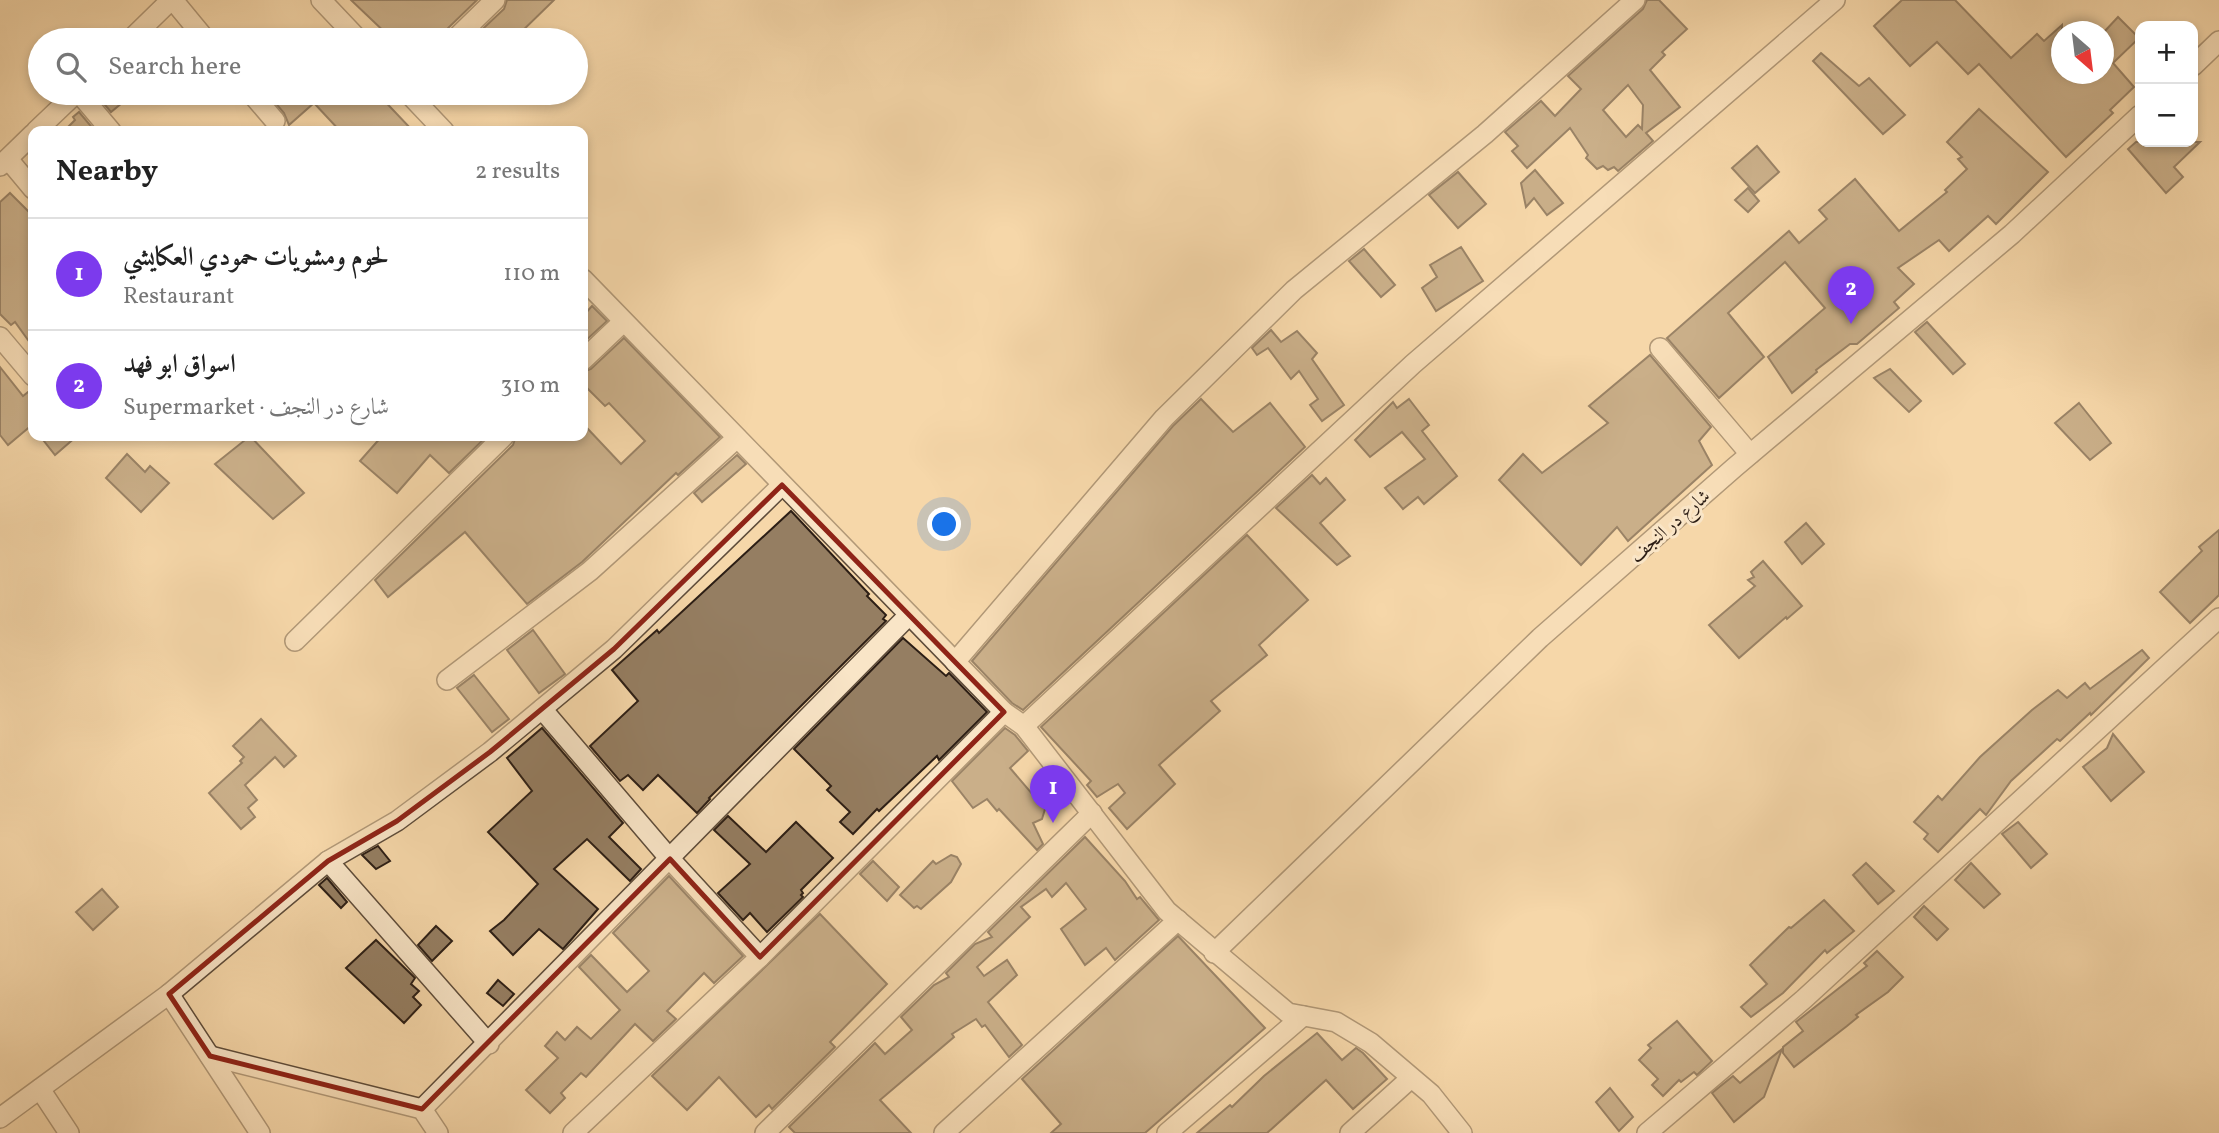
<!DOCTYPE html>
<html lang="en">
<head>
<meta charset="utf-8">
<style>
  body { margin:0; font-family:Vollkorn,Amiri,serif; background:#f6f6f6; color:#222 }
  .controls { position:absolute; right:21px; top:21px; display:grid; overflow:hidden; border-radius:14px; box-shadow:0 4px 10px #0003 }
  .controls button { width:63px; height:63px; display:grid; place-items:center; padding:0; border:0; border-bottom:2px solid #e0e0e0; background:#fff; color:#222; font:35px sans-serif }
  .compass { position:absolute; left:2051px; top:21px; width:63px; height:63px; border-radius:50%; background:#fff; box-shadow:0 4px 10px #0003; rotate:152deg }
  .you { position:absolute; left:945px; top:525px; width:24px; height:24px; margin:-18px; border:5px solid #fff; border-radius:50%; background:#1a73e8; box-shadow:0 0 0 10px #1a73e833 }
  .badge { display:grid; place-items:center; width:46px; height:46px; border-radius:50%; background:#7c3aed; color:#fff; font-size:23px; font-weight:700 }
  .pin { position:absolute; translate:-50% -58px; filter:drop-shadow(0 2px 4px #0008) }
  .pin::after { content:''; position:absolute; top:37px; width:24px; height:21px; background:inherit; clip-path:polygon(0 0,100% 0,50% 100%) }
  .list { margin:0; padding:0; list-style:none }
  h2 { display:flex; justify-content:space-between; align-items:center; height:91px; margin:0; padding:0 28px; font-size:30px }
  h2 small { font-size:23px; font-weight:400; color:#767676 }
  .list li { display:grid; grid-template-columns:46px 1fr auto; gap:21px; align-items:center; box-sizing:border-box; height:112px; padding:0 28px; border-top:2px solid #e0e0e0 }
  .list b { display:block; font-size:26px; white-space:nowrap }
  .list p { margin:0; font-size:23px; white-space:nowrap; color:#767676 }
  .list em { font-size:23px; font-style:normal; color:#767676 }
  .icon { flex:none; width:38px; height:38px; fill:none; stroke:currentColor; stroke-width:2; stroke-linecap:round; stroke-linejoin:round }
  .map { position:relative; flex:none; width:2219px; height:1133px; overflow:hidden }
  .search { position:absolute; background:#fff; box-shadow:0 4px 10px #0003; left:28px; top:28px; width:560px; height:77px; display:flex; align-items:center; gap:18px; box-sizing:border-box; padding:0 24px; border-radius:38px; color:#767676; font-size:26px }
  .panel { position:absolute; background:#fff; box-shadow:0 4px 10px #0003; left:28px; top:126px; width:560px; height:315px; border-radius:14px }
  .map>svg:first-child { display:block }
  .building { fill:#957e62; stroke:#2c1e15; stroke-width:2; fill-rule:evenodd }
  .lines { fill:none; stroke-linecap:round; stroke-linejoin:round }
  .street-casing { stroke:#5e4c3a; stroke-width:22 }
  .street { stroke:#f9e5c7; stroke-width:19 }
  .marked { fill:none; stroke:#8f2418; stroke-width:5; stroke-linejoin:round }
  .labels { text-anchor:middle; stroke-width:6; stroke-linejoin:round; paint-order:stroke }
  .street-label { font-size:19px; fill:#2c1e15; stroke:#f9e5c7 }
</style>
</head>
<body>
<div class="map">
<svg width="2219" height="1133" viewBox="0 0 2219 1133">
  <rect width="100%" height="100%" fill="#f6d7a9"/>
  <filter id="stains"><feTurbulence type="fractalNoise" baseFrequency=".00286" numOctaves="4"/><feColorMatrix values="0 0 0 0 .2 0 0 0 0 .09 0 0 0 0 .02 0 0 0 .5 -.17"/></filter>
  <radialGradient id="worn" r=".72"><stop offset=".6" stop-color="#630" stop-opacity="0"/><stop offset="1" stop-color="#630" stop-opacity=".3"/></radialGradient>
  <g class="building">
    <path d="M351 0H477L445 31 442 40H393Z"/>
    <path d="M507 0H554L513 40H471L504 9Z"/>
    <path d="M1647 0H1659L1687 29 1662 52 1665 55 1650 70 1680 107 1646 133 1653 141 1618 171 1614 167 1608 170 1603 166 1597 169 1586 158 1588 155 1570 128 1527 168 1512 151 1518 146 1505 132 1541 101 1555 116 1581 89 1568 76 1643 9ZM1628 85 1643 105 1642 129 1638 125 1626 137 1603 110Z"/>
    <path d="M1902 0H1955L2011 58 2037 34 2044 41 2062 25V74H2104V32L2118 17 2139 38 2113 63 2134 87 2110 110 2113 113 2066 157 1979 64 1968 74 1937 42 1910 66 1874 26Z"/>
    <path d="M1821 53 1859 86 1869 78 1905 115 1883 134 1813 61Z"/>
    <path d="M107 93H134L111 112 100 99Z"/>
    <path d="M267 93H377L413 131H340L314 103 289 125 284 113Z"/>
    <path d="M1979 109 2048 172 1996 224 1988 216 1949 251 1939 240 1898 268 1914 284 1894 302 1899 308 1857 344H1850L1816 370 1817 372 1792 393 1768 357 1825 308 1785 262 1728 313 1764 357 1719 398 1667 338 1789 231 1799 243 1827 219 1819 210 1855 179 1899 231 1947 192 1945 190 1967 169 1958 159 1962 157 1947 142Z"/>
    <path d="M79 112 95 131H64L75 120 73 117Z"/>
    <path d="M2136 142H2200L2174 167 2183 177 2166 193 2128 149Z"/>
    <path d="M1757 146 1779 172 1755 193 1732 168Z"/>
    <path d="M1535 170 1563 203 1547 215 1534 198 1526 207 1521 183Z"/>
    <path d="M1458 172 1486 204 1458 228 1429 195Z"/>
    <path d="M1748 188 1759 201 1748 212 1735 200Z"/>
    <path d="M10 193 33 216V347L15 322 11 325 0 314V202Z"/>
    <path d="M1461 247 1483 281 1436 311 1422 288 1437 277 1430 265Z"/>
    <path d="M1364 249 1395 285 1381 297 1349 261Z"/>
    <path d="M592 306 607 321 583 343V316Z"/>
    <path d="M1927 322 1965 364 1953 374 1915 332Z"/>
    <path d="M1271 330 1281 342 1297 331 1317 353 1312 359 1344 405 1322 421 1310 405 1318 399 1299 371 1291 379 1268 348 1257 355 1252 348Z"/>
    <path d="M624 338 720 437 678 475 676 473 582 562 527 604 465 532 388 597 375 580 513 445 516 436H583V432L587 428 621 464 645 441 609 403 605 406 583 384V372L591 369Z"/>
    <path d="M1650 355 1711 427 1699 441 1712 465 1628 541 1617 527 1581 565 1499 480 1523 454 1542 473 1608 423 1589 406Z"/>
    <path d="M0 367 23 396 33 388V424L8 445 0 435Z"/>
    <path d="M1890 369 1921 401 1909 412 1874 378Z"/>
    <path d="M1201 399 1233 432 1270 403 1305 447 1023 710 1012 703 972 661 1173 426Z"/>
    <path d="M1409 399 1429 425 1422 431 1457 476 1424 504 1418 497 1403 509 1385 488 1425 459 1402 432 1370 457 1355 440 1393 402 1397 408Z"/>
    <path d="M2079 403 2111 443 2090 460 2055 423Z"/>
    <path d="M40 436H77L55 455Z"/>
    <path d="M250 436 304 493 273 519 215 464Z"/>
    <path d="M382 436H487L449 473 430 455 397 493 360 461Z"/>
    <path d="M127 454 145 472 150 466 169 483 141 512 106 478Z"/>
    <path d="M737 455 746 464 702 502 694 493Z"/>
    <path d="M1312 475 1320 484 1326 478 1345 500 1320 523 1350 556 1337 565 1276 508Z"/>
    <path d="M791 511 869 594 867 596 886 615 883 619 886 621 709 798 710 799 697 813 658 775 643 790 628 775 620 781 590 746 638 701 612 670 657 630 659 633Z"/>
    <path d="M1806 523 1824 544 1802 564 1785 542Z"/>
    <path d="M2219 530V595L2190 623 2160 592 2202 551 2199 547Z"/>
    <path d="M1247 535 1308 600 1259 645 1267 655 1211 701 1220 711 1159 765 1175 784 1127 829 1109 808 1125 793 1118 784 1097 797 1087 785 1091 781 1041 727Z"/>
    <path d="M1763 561 1802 606 1787 619 1786 617 1739 658 1709 625 1755 586 1748 580 1754 577 1751 572Z"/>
    <path d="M533 630 565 674 539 693 507 650Z"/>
    <path d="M903 638 946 676 949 673 987 712 939 760 937 756 879 811 877 809 853 834 840 822 850 812 827 790 831 786 794 749Z"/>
    <path d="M2142 650 2149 658 2091 715 2090 713 2060 741 2057 739 2011 781 1986 815 1980 809 1938 852 1924 839 1928 834 1914 822 1938 796 1942 800 1980 757 2032 710 2058 690 2067 698 2085 683 2090 689Z"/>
    <path d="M474 675 509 719 492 732 457 688Z"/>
    <path d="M261 719 296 756 284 767 275 757 245 785 257 800 248 808 255 817 241 829 209 793 242 763 240 761 244 757 233 746Z"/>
    <path d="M542 728 623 823 609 837 641 869 630 881 587 839 554 869 598 909 563 949 539 929 513 955 490 931 504 920 538 884 488 832 532 791 507 758Z"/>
    <path d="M1005 728 1015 735 1028 751 1010 768 1045 809 1042 819 1033 823 1043 844 1037 850 999 809 997 811 987 799 973 808 952 781Z"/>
    <path d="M2113 734 2144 772 2111 801 2083 767 2107 748Z"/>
    <path d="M728 816 766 852 796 822 833 858 801 890 803 893 801 895 803 897 767 932 750 913 743 920 718 893 750 864 714 830Z"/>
    <path d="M2018 822 2047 854 2031 868 2002 834Z"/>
    <path d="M1085 837 1125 881 1137 899 1140 897 1159 920 1115 960 1106 948 1085 965 1061 929 1086 909 1066 883 1052 897 1046 889 1021 907 1030 917 977 967 984 976 1007 960 1017 975 988 1002 1022 1045 1009 1057 985 1025 982 1027 976 1019 952 1034 954 1037 880 1100 911 1133H795L789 1127 865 1053 875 1043 885 1054 912 1030 901 1017 934 985 949 977 946 973 975 944 992 937 988 932Z"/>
    <path d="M378 846 390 861 376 869 362 855Z"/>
    <path d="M951 855 957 857 961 864 951 882 921 909 917 906 914 908 900 895 933 861 936 864Z"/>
    <path d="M873 861 899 887 887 901 860 874Z"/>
    <path d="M1866 863 1894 891 1878 904 1853 875Z"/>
    <path d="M1971 863 2000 894 1984 908 1955 880Z"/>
    <path d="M669 876 743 956 714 983 704 973 667 1011 676 1019 653 1041 635 1024 586 1077 581 1073 561 1093 565 1098 550 1113 526 1090 558 1058 545 1046 557 1032 565 1040 577 1027 591 1039 620 1010 579 967 591 955 627 992 649 971 613 933Z"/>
    <path d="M327 878 347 902 341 908 319 885Z"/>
    <path d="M102 889 118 907 93 930 76 912Z"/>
    <path d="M1824 900 1854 931 1827 953 1825 950 1783 993 1751 1017 1741 1007 1767 984 1750 965 1789 927 1791 928Z"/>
    <path d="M1924 906 1948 929 1937 940 1914 917Z"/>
    <path d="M820 914 887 984 830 1042 835 1047 772 1109 769 1105 756 1117 719 1077 687 1110 652 1076Z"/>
    <path d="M436 926 452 941 432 961 418 945Z"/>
    <path d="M1178 936 1265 1028 1145 1133H1051L1061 1124 1022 1079Z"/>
    <path d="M376 940 415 978 411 984 419 991 413 997 421 1005 404 1023 346 968Z"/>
    <path d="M1877 951 1903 977 1888 992 1856 1015 1858 1017 1847 1026 1794 1067 1783 1053V1047L1803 1031 1796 1022 1867 966 1864 963Z"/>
    <path d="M498 980 514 994 503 1006 487 993Z"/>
    <path d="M1677 1021 1712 1061 1697 1075 1694 1072 1681 1082 1679 1080 1663 1096 1652 1085 1658 1079 1639 1060 1651 1048 1648 1045Z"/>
    <path d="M1317 1033 1342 1060 1356 1048 1363 1053 1387 1079 1353 1109 1326 1080 1267 1133H1197L1230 1105 1232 1107 1264 1076Z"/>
    <path d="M1782 1049 1764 1097 1734 1122 1712 1093 1733 1076 1740 1083Z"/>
    <path d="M1610 1088 1633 1117 1619 1131 1596 1102Z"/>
  </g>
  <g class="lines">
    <defs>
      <g id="street">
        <path d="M173 0 206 40"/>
        <path d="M321 0 359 40"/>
        <path d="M130 40 171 0"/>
        <path d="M454 40 495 0"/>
        <path d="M2193 66 2219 41"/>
        <path d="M79 93 111 131"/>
        <path d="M251 93 275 121"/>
        <path d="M408 93 444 131"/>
        <path d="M36 131 76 93"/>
        <path d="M8 159 33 189"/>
        <path d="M0 166 33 134"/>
        <path d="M583 279 1004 712 1024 726 1413 364 1835 0"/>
        <path d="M0 337 33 376"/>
        <path d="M1660 348 1750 454"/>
        <path d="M583 360 623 322"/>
        <path d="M295 641 504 436"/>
        <path d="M955 662 1164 418 1294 290 1485 134 1635 0"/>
        <path d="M447 680 590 571 737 438"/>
        <path d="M542 709 670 859 760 957"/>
        <path d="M1024 726 1167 911 1288 1013 1336 1022 1371 1043 1431 1094 1462 1133"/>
        <path d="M328 861 489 1044"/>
        <path d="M1214 953 1540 638 1735 467 2012 234 2140 115"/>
        <path d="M169 994 260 1133"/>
        <path d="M210 1056 422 1109 438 1133"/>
        <path d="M40 1089 69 1133"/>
        <path d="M422 1109 909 615"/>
        <path d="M0 1118 169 994 328 861 397 821 490 752 614 649 782 485"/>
        <path d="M573 1133 760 957 1004 712"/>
        <path d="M765 1133 1092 813"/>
        <path d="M944 1133 1178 920"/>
        <path d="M1167 1133 1303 1016"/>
        <path d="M1350 1133 1411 1078"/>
        <path d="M1647 1133 1804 999 2219 618"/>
      </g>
    </defs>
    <use href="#street" class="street-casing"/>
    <use href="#street" class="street"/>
  </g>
  <path d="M0 0H2219V1133H0ZM782 485 1004 712 760 957 670 859 422 1109 210 1056 169 994 328 861 397 821 490 752 614 649Z" fill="#f6d7a9" fill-opacity=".55" fill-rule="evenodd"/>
  <path class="marked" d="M782 485 1004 712 760 957 670 859 422 1109 210 1056 169 994 328 861 397 821 490 752 614 649Z"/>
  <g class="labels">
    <g class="street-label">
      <text transform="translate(1669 525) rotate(-41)" y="7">شارع در النجف</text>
    </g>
  </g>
  <rect width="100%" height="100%" filter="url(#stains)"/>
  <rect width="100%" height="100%" fill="url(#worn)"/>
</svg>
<div class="controls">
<button>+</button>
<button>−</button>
</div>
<svg class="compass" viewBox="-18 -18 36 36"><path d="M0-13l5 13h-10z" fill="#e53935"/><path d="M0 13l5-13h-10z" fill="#767676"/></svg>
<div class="you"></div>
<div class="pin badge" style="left:1053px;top:823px">1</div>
<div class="pin badge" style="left:1851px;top:324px">2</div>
<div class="search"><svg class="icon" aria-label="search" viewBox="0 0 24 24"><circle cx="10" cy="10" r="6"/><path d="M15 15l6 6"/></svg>Search here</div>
<section class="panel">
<h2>Nearby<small>2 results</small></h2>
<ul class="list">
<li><span class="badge">1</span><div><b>لحوم ومشويات حمودي العكايشي</b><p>Restaurant</p></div><em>110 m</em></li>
<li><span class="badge">2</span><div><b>اسواق ابو فهد</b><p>Supermarket · شارع در النجف</p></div><em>310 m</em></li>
</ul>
</section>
</div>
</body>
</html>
